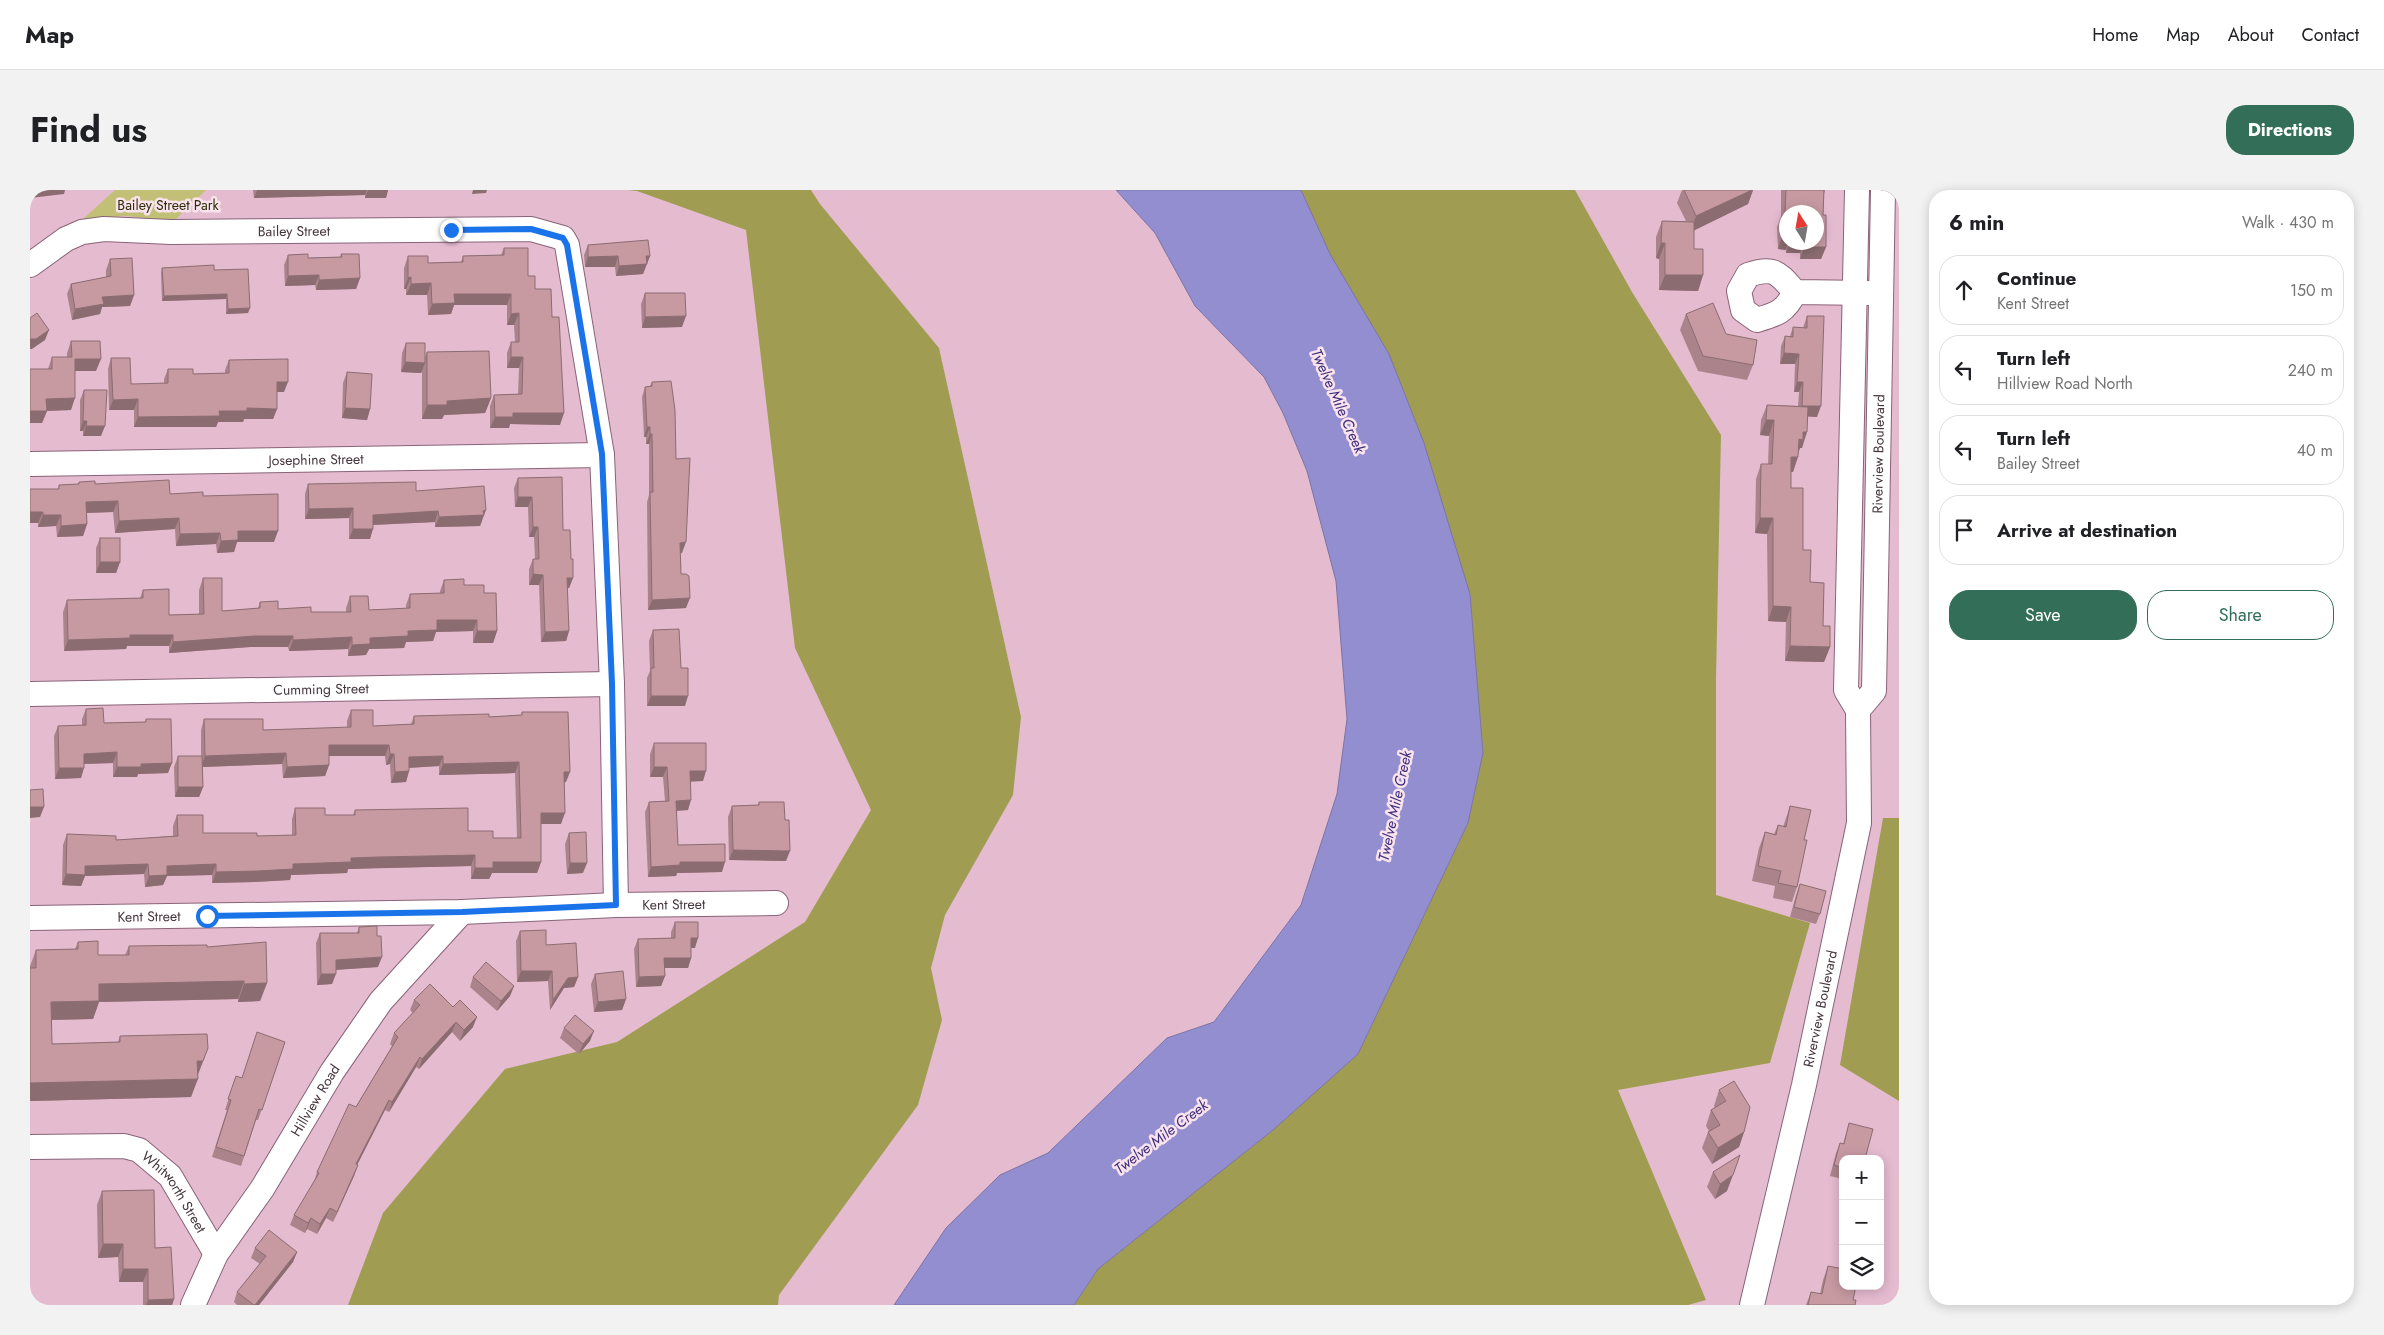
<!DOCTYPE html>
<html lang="en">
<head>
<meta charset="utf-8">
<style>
  body { margin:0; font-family:Jost,sans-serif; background:#f2f2f2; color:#202124 }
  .controls { position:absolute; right:15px; bottom:15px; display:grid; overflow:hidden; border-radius:10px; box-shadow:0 2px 12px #0003 }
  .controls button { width:45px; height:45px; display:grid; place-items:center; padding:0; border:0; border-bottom:1px solid #e0e0e0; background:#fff; color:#202124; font:25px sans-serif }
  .compass { position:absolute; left:1749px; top:15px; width:45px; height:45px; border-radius:50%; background:#fff; box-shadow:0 2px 12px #0003; rotate:349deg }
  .stop { position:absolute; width:15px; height:15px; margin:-11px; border:4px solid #1a73e8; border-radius:50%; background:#fff }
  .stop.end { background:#1a73e8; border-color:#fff; box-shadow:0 1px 5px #0008 }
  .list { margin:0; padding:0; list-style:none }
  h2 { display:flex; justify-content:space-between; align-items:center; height:65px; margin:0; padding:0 20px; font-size:21px }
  h2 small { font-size:16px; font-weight:400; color:#757577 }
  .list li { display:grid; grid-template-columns:32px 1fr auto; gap:15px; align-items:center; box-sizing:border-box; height:70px; margin:0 10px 10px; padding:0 10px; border:1px solid #e0e0e0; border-radius:20px }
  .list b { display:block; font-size:19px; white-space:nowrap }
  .list p { margin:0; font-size:16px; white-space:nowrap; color:#757577 }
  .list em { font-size:16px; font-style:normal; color:#757577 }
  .actions { display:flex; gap:10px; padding:15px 20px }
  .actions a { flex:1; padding:11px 0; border:1px solid #336e58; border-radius:20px; text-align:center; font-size:18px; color:#336e58 }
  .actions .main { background:#336e58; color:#fff }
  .icon { flex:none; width:28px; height:28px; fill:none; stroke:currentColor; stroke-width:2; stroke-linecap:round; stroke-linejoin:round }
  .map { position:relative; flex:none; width:1869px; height:1115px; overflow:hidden; border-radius:20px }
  header { display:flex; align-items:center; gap:30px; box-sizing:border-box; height:70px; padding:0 25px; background:#fff; border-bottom:1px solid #e0e0e0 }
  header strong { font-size:24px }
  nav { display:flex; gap:28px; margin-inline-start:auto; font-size:18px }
  .intro { display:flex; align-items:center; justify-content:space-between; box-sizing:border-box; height:120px; padding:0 30px }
  h1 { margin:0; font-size:35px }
  .button { padding:12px 22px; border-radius:20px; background:#336e58; color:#fff; font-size:18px; font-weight:700 }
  main { display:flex; gap:30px; padding:0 30px }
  aside { flex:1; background:#fff; border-radius:20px; box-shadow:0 2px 12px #0003 }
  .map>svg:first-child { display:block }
  .green { fill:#c2c077 }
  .forest { fill:#a09d53 }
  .water { fill:#928ed0; stroke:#7c74a4 }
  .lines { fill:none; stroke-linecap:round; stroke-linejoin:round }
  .minor-casing { stroke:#896377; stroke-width:26 }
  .minor { stroke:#fff; stroke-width:24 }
  .wall { fill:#ab848b; fill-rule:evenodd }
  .shaded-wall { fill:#8b6c71 }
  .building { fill:#c79aa2; stroke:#8b6c71 }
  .route { stroke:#1a73e8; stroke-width:6 }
  .labels { text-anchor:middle; stroke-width:5; stroke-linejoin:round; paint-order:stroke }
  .park-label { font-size:14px; fill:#2e2d0b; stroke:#f9e3ed }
  .street-label { font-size:14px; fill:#47363f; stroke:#f9e3ed }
  .water-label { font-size:15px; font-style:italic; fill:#3d2f7d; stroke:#f9e3ed }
</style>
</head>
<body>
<header>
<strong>Map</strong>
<nav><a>Home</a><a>Map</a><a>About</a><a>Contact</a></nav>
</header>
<div class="intro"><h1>Find us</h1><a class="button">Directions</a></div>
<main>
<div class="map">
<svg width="1869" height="1115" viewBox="0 0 1869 1115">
  <rect width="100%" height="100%" fill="#e5bbd0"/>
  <path class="green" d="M85 0H176L144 31 96 26 53 29Z"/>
  <g class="forest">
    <path d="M597 0H781L790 14 909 158 991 527 983 605 915 725 901 778 912 830 888 915 749 1105 748 1115H318L353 1023 475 879 587 852 775 732 841 620 765 458 716 40 607 1Z"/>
    <path d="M1271 0H1545L1602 102 1691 245 1686 489V705L1780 733 1740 873 1588 900 1676 1110 1658 1115H1044L1068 1079 1243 940 1328 864 1438 633 1453 563 1440 404Z"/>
    <path d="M1853 628H1869V911L1810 875Z"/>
  </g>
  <path class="water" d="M1086 0H1271L1300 64 1359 164 1394 253 1440 404 1453 563 1438 633 1328 864 1243 940 1068 1079 1044 1115H864L916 1038 970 985 1018 963 1137 848 1184 832 1271 715 1307 604 1317 529 1306 391 1277 281 1253 223 1234 187 1165 116 1125 43Z"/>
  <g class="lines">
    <defs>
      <g id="minor">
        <path id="s1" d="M0 75 36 49 52 42 74 39 141 42 501 39 533 48 537 55 572 265 582 494 586 715"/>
        <path d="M1765 102C1755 122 1747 124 1727 130L1713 120 1709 101 1718 85C1745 76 1748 83 1765 102L1840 103"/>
        <path id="s2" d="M0 274 572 265"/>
        <path id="s3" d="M0 504 582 494"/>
        <path id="s4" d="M1828 520 1844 501 1853 0"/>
        <path id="s5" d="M0 728 432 722 586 715 746 713"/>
        <path id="s6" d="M0 957 94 956 109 960 140 986 186 1064"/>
        <path id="s7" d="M163 1115 186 1064 232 999 302 882 351 811 432 722"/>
        <path id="s8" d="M1722 1115 1774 895 1829 633 1828 520 1816 500 1827 0"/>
      </g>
    </defs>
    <use href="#minor" class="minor-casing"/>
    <use href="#minor" class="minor"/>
  </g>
  <g class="wall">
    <path d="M223 0H358L356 8H335V5L224 8Z"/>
    <path d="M1652 0H1723L1718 14 1664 40V59L1673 85 1668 101 1629 100V69L1626 68V47L1632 31H1656L1647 13Z"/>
    <path d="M1751 0H1795L1794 4 1793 25 1796 57 1791 69H1770V63H1756V60L1748 59 1747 37 1751 26ZM1756 22 1786 52H1756Z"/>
    <path d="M558 55 620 66 613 84 586 86 585 77H555L554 65Z"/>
    <path d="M474 58 498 86 505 99 522 127 530 235 480 234 479 238H460V216L464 205 488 204 489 178H477V163L481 152H485L484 135H477V115H424L421 124 398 125 397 105H376V99H374V78L378 66 398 73 431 72 433 66 471 65Z"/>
    <path d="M311 64 330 88 326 99 286 100 285 95 255 96 254 75 258 65 278 68 310 67Z"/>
    <path d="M80 69 104 105 100 116 72 117 70 124 42 130 37 104 41 94 76 87V80Z"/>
    <path d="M132 78 184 80 218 123 196 124V109L132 111 131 83Z"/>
    <path d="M615 103 652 137 612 138 611 114Z"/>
    <path d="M1656 124 1696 144 1723 175 1717 190 1668 181 1650 140Z"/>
    <path d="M1777 126 1787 227 1778 226 1772 258H1770L1763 282H1761V298L1773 360 1780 392 1800 457 1794 472 1755 471 1756 432 1738 431 1737 344 1725 343 1726 289 1731 274H1738L1739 246 1730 245 1731 230 1737 215 1768 216 1769 202H1764L1765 174H1750L1751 156 1755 146H1760L1763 137 1773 138Z"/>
    <path d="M41 151 66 181H45L41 220 17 221 12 233H0V179H18L22 167H37V163Z"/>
    <path d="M376 153 395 167 397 162 461 208 455 223 414 225 412 229H392V182L391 183 371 182 372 163Z"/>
    <path d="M81 168 101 194H134V189L138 179 163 184 195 183V180L199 170 254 202H247V219L243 229H214L213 232H188L186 237H104V220H79L78 179Z"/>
    <path d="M317 182 340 219 337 230 312 228 313 193Z"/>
    <path d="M622 192 646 269 652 363H650L651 384 656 418 618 420 617 312 619 305V254H616V247H614L612 207 615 197 620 196Z"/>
    <path d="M54 200 71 246H53V241H50V210Z"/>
    <path d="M488 288 533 340 541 369 543 388 539 398H537L539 441 536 451 511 452 509 395H499V379L503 369H505L504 347H499L498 317H485L484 298Z"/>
    <path d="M49 292 140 304 173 306 244 352H207L204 362 187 363 186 354 146 356 145 339 85 343 83 322 57 323V334L53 346 27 347 26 336 8 337V333H0V299H28L29 295 48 294Z"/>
    <path d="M278 294 386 301 452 331 450 336 405 337V332L343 335 340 349H319V328L275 329V304Z"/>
    <path d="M70 348 90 372 86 383H66V358Z"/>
    <path d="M173 388 192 421 228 418 230 412 248 419 281 422H316V418L320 406 339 420 376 418V415L380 404 410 403V401L414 390 434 395 454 403 467 441 463 453H443V441L406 442 403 451 376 452 374 458 339 459 336 465 318 466V459L259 461 258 457H220L139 463V456H97L96 459 34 461 33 422 37 410 110 408 113 400 139 425 169 424V400Z"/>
    <path d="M623 440 651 478 655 516H617V488L620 481 619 451Z"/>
    <path d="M56 519 74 533 115 532 116 529 138 583 108 584 107 587H83V573L54 574 51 588 25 589 24 546 28 536 52 535V529Z"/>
    <path d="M321 520 343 536 381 534 384 526 459 527 491 525 492 522 536 592H534L531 634H511V672L507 683H462L459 689H441V676L345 678 318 679 317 683 261 685 260 690 224 692 182 693V685L137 686 133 695 115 697 114 684 55 686 51 696 32 695 33 655 37 644 86 650 143 646V636L147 625 173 643 227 646 262 645V629L265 618 295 625H323L325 620 438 641 463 648H487L485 583 409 585V576L379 578V581L376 592 361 593 360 574 356 575 355 566H299V575L295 586 253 588 252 574 173 577V597L169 607H145L144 577 148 566H171V540L174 529 233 540 317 538V531Z"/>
    <path d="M624 553 673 591H660L658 620 646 621 648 655 692 682 647 683 646 686 618 687 615 622 619 612 635 611 633 587H620V564Z"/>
    <path d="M729 612 756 671 699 670 698 627 702 616 728 615Z"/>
    <path d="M1760 616 1774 650 1767 697 1762 712 1743 708 1745 696 1722 691 1729 658 1735 642 1744 644 1748 635 1753 637Z"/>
    <path d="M539 643 553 683 537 684 535 654Z"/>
    <path d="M1770 694 1790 724 1786 734 1760 727 1766 705Z"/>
    <path d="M645 732 665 758H661V768L658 778H634L635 786 631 796 606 797 604 759 608 749 641 748V742Z"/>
    <path d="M329 737 347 746 348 777 306 780 302 794 287 795 286 753 290 743H327Z"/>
    <path d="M490 741 516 755 548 787 544 797 534 798 520 820 518 791 487 792 486 751Z"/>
    <path d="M48 752 68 765H95L99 756 177 757 237 793 230 811 208 812V809L69 812 63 829 21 830 22 854 88 852 90 846 178 858 168 885 161 907 0 911V776L6 760 45 759Z"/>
    <path d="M565 784 596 809 592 820 564 822 561 794Z"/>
    <path d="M443 787 484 796 480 806 467 821 440 797Z"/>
    <path d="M384 810 443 837 430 851 422 842 389 879 386 877 359 922 355 920 327 975 324 986 303 1032 296 1028 287 1044 277 1039 275 1043 260 1035 264 1025 284 992 287 982 362 856 360 854 364 843 383 823 380 820Z"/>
    <path d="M534 838 560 851 549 864 530 848Z"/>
    <path d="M255 852 228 930H226L211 976 182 967 197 920H195L206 886 211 888Z"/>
    <path d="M1689 900 1714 942 1709 957 1682 974 1672 958 1678 942 1679 941 1676 936 1681 920 1685 918 1684 916Z"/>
    <path d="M1819 933 1813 969V989L1800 986 1806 963 1810 953 1813 954Z"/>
    <path d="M1683 982 1697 1001 1685 1009 1677 997Z"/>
    <path d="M72 1001 125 1058 144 1109 142 1115H113V1092H89L88 1067 68 1068 67 1015Z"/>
    <path d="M225 1058 267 1062 263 1072 229 1115H207L204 1112 207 1102 230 1074 221 1068Z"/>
    <path d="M1798 1076 1823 1110 1825 1115H1776L1781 1102 1790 1104 1793 1090Z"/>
  </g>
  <g class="shaded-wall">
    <path d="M0 0H35L34 4 0 8Z"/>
    <path d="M227 0H337L335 5 224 8Z"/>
    <path d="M338 0H358L356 8H335Z"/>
    <path d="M443 0H457L456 3 442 4Z"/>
    <path d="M1722 0H1723L1718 14 1661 42 1666 26Z"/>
    <path d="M1752 47H1756V52H1758L1756 60 1748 59Z"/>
    <path d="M1760 52H1774L1770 63H1756Z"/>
    <path d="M1631 53H1635L1629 69 1626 68Z"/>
    <path d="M1774 57H1796L1791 69H1770Z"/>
    <path d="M588 66 585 77H555L558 67Z"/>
    <path d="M616 66H620L613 84 586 86 589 76Z"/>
    <path d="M289 85 285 95 255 96 258 86Z"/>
    <path d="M1635 85H1673L1668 101 1629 100Z"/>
    <path d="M381 87 376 99H374L378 88Z"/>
    <path d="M330 88 326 99 286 100 289 90Z"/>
    <path d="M401 93 397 105H376L381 94Z"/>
    <path d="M197 104 196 109 132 111 134 106Z"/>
    <path d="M424 104H481L477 115H424L421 124 398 125 402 114Z"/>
    <path d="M104 105 100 116 72 117 70 124 42 130 45 119 72 107Z"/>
    <path d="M220 118 218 123 196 124 198 119Z"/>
    <path d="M489 123 484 135H477L481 124Z"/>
    <path d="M656 126 652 137 612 138 615 127Z"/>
    <path d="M19 140 15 150 2 159H0V149Z"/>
    <path d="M1754 163 1769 164 1765 174H1750Z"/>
    <path d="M481 167H493L489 178H477Z"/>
    <path d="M45 169H71L66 181H40Z"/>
    <path d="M375 172 395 173 391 183 371 182Z"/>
    <path d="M247 192H258L254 202H243Z"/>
    <path d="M1767 192H1773L1769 202H1764Z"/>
    <path d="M45 208 41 220 12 221 16 209Z"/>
    <path d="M461 208 455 223 414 225 412 229H392L397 215 417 211Z"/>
    <path d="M108 209 104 220H79L83 210Z"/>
    <path d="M1772 216H1791L1787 227 1768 226Z"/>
    <path d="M217 218 247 219 243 229H214L213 232H188L186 237H104L108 227 189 221Z"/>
    <path d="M315 218 340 219 337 230 312 228Z"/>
    <path d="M0 221H17L12 233H0Z"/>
    <path d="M483 223H534L530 235 480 234 479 238H460L465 227Z"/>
    <path d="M1736 230H1744L1739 246 1730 245Z"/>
    <path d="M53 231H57L53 241H50Z"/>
    <path d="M56 236H75L71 246H53Z"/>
    <path d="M617 237H620L616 247H614Z"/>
    <path d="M1773 242H1777L1772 258H1770L1767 265 1769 249Z"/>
    <path d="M620 244H622L619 254H616Z"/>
    <path d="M1761 267H1768L1763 282H1756Z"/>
    <path d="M488 307H502L498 317H485Z"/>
    <path d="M88 311 83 322 52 323 56 312Z"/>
    <path d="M323 318 319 328 275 329 279 319Z"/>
    <path d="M456 320 450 336 405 337 409 327Z"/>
    <path d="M408 321 405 332 340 335 343 325Z"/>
    <path d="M0 322H13L8 333H0Z"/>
    <path d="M13 325H31L26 336 8 337Z"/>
    <path d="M149 328 145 339 85 343 89 331Z"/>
    <path d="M1730 328H1743L1737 344 1725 343Z"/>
    <path d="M57 334 53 346 27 347 31 336Z"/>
    <path d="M503 337H508L504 347H499Z"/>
    <path d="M323 339H343L340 349H319Z"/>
    <path d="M208 341H248L244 352H207L204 362 187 363 191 351Z"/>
    <path d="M190 343 186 354 146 356 150 344Z"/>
    <path d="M656 352 652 363H646L650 353Z"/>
    <path d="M70 372H90L86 383H66Z"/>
    <path d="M503 384 513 385 509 395H499Z"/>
    <path d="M537 388H543L539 398H533Z"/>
    <path d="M660 408 656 418 618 420 622 410Z"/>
    <path d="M1743 416 1761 417 1756 432 1738 431Z"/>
    <path d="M407 430H447L443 441 406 442 403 451 376 452 374 458 339 459 336 465 318 466 322 455 340 448 378 441Z"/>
    <path d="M447 441H467L463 453H443Z"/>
    <path d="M539 441 536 451 511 452 515 442Z"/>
    <path d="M100 445H143L139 456H97L96 459 34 461 38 450Z"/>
    <path d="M225 446H263L258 457H220L139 463 143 452Z"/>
    <path d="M322 447 318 459 259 461 263 450Z"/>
    <path d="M1760 456 1800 457 1794 472 1755 471Z"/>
    <path d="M621 506H658L655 516H617Z"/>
    <path d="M299 555H359L355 566H295Z"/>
    <path d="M87 562 83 573 50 574 54 564Z"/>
    <path d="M256 563 252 574 171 577 175 566Z"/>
    <path d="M360 564H364L360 574 356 575Z"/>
    <path d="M413 566 409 576 375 578 379 567Z"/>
    <path d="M489 572 485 583 409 585 413 574Z"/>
    <path d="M142 573 138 583 108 584 107 587H83L87 577 111 574Z"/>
    <path d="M299 575 295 586 253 588 257 577Z"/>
    <path d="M624 577H637L633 587H620Z"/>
    <path d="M29 578H54L51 588 25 589Z"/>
    <path d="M379 581 376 592 361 593 365 582Z"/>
    <path d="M660 581H676L673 591 656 592Z"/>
    <path d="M534 582H540L536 592 530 593Z"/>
    <path d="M148 597H173L169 607H145Z"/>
    <path d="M661 610 658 620 642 621 646 611Z"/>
    <path d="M0 617H14L10 627 0 628Z"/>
    <path d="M511 623H535L531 634H507Z"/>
    <path d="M703 660 760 661 756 671 699 670Z"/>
    <path d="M445 665 441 676 318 679 317 683 261 685 260 690 224 692 182 693 186 682 321 668Z"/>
    <path d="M463 672H511L507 683H462L459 689H441L445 678Z"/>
    <path d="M650 672H695L692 682 647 683 646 686 618 687 621 677Z"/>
    <path d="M540 673H557L553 683 537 684Z"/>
    <path d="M118 674 114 684 55 686 51 696 32 695 36 684 55 676Z"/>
    <path d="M186 674 182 685 137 686 133 695 115 697 119 686 137 676Z"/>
    <path d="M661 748H668L665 758H658Z"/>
    <path d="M352 767 348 777 302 780 306 770Z"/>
    <path d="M634 768H661L658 778H630Z"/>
    <path d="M491 781H522L518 791 487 792Z"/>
    <path d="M291 784H306L302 794 287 795Z"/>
    <path d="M635 786 631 796 606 797 609 787Z"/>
    <path d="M548 787 544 797 534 798 520 820 523 810 538 788Z"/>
    <path d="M214 791 208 809 69 812 63 829 14 830 21 812 69 794Z"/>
    <path d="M237 793 230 811 208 812 214 794Z"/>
    <path d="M484 796 480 806 467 821 471 811Z"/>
    <path d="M596 809 592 820 564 822 568 812Z"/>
    <path d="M447 827 443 837 430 851 434 840Z"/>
    <path d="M426 832 422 842 389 879 392 869Z"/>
    <path d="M564 841 560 851 549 864 553 854Z"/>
    <path d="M390 867 386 877 359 922 362 912Z"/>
    <path d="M167 871H173L166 889Z"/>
    <path d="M168 889 161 907 0 911V893Z"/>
    <path d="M359 910 355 920 322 985 326 974Z"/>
    <path d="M1714 942 1709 957 1682 974 1688 958Z"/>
    <path d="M328 975 324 986 303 1032 307 1022Z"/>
    <path d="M1703 985 1697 1001 1685 1009 1690 994Z"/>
    <path d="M300 1018 296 1028 287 1044 290 1034Z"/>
    <path d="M281 1028 277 1039 275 1043 278 1033Z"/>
    <path d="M73 1054H93L88 1067 68 1068Z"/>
    <path d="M267 1062 263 1072 229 1115H225Z"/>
    <path d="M93 1079H118L113 1092H89Z"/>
    <path d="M144 1109 142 1115H116L118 1110Z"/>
  </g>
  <g class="building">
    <path d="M1654 0H1722L1666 26Z"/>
    <path d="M1756 0H1794L1793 25H1796V57H1774V52H1786V22H1756V47H1752V25H1755Z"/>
    <path d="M1632 31 1664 32V59H1673V85H1635V53H1631Z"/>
    <path d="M618 50 620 66H616L617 74 589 76 588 66 558 67V55Z"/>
    <path d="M474 58H498V86H505V99H521L522 127H529L534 223H483V227H465L464 205 492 204 493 167H481V152H489V123L481 124V104H424L425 113 402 114 401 93 381 94V87L378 88V66H398V73L433 72V66L474 65Z"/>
    <path d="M278 64V68L312 67 311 64H329L330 88 289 90V85L258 86V65Z"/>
    <path d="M102 68 104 105 72 107 74 114 45 119 41 94 81 86 80 69Z"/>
    <path d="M184 75V80L218 79 220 118 198 119 197 104 134 106 132 78Z"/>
    <path d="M615 103H655L656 126 615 127Z"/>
    <path d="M1683 113 1696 144 1727 150 1723 175 1673 166 1656 124Z"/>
    <path d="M7 123 19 140 6 149H0V128Z"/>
    <path d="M1777 126H1794L1791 216H1772L1773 192H1767L1769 164 1754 163 1755 146 1763 147V137L1777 138Z"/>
    <path d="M41 151H70L71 169H45V208L16 209 17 221H0V179H22V167H42Z"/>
    <path d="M376 153H395V173L375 172Z"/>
    <path d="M459 161 461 208 417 211V215H397V162Z"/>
    <path d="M81 168H100L101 194 138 193V179H163V184L199 183V170L258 169V192H247V219L217 218V221H189L190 226 108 227V209L83 210Z"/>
    <path d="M317 182 342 184 340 219 315 218Z"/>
    <path d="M641 191 645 220 646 269 660 268 656 352 650 353 651 384H656L659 386 660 408 622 410 620 302H623L622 244H620V237H617L615 197 622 196V192Z"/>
    <path d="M54 200H77L75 236H56L57 231H53Z"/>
    <path d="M1737 215 1778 217 1777 242H1773V250L1769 249 1768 267H1761V298H1773V360H1781L1780 392 1794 393 1793 436H1800V457L1760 456 1761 417 1743 416V328H1730L1731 274H1742L1744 230H1736Z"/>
    <path d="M532 287 533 340H540L541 369H543V388H537L539 441 515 442 513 385 503 384V369H509L508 337H503L502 307H488V288Z"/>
    <path d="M139 290 140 304 173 302V306L248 304V341H208V350L191 351 190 343 150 344 149 328 89 331 88 311 56 312 57 334 31 336V325H13V322H0V299H29V295L49 294V292L65 291V294Z"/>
    <path d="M386 292V301L454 296 456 320 453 321 454 325 409 327 408 321 343 325V339H323V318L279 319 278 294Z"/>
    <rect x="70" y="348" width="20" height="24"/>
    <path d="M173 388H192V421L230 418V412L248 411V419L281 417V422H321L320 406H338L339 420 380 418V404L414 403V390L434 389V395H454V403H466L467 441H447V430H407V440L378 441V446L340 448V454L322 455V447L263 450V446H225L143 452V445H100V448L38 450 37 410 113 408V400L139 399V425L174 424Z"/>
    <path d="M649 439 651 478H658V506H621V478H624L623 440Z"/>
    <path d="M73 518 74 533 116 532V529H141L142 573 111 574V577H87V562L54 564V578H29L28 536 56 535V519Z"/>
    <path d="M321 520H343V536L384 534V526L459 524V527L492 525V522H538L540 582H534L535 623H511V672H463V678H445V665L349 667 321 668V672L263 674V679L228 681 186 682V674L137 676V685L119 686 118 674 55 676V685L36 684 37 644 86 646V650L148 646 147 625H173V643H227V646L266 645 265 618H295V625H325V620L438 618V641H463V648H491L489 572 413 574V566L379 567V581L365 582 364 564H360L359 555H299V575L257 577 256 563 175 566 174 529H233V540L321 537Z"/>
    <path d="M624 553H676V581H660L661 610 646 611 648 655 695 654V672H650V675L621 677 619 612 639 611 637 577H624Z"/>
    <path d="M148 566H172L173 597H148Z"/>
    <path d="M13 599 14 617H0V600Z"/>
    <path d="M729 612H754L755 630H759L760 661 703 660 702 616 729 615Z"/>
    <path d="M1760 616 1781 620 1774 650H1777L1767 697 1748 693 1751 681 1728 676 1735 642 1746 645 1748 635 1756 637Z"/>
    <path d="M556 642 557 673H540L539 643Z"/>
    <path d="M1770 694 1796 701 1790 724 1764 717Z"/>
    <path d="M645 732H668V748H661V768H634L635 786 609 787 608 749 645 748Z"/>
    <path d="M347 736V746H351L352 767 306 770V784H291L290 743H329V737Z"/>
    <path d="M516 740V755L546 753 548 787 538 788 523 810 522 781H491L490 741Z"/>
    <path d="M68 751V765H99V756L177 755V757L236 752 237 793 214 794V791L69 794V811L21 812 22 854 90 852V846L177 844 178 858 173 871H167L168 889 0 893V778H6V760L48 759V752Z"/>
    <path d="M456 772 484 796 471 811 443 787Z"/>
    <path d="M593 781 596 809 568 812 565 784Z"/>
    <path d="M400 794 423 817 430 810 447 827 434 840 426 832 392 869 390 867 362 912 359 910 326 974 328 975 307 1022 300 1018 290 1034 281 1028 278 1033 264 1025 289 983 287 982 319 914 326 917 368 847 364 843 390 815 384 810Z"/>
    <path d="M545 825 564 841 553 854 534 838Z"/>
    <path d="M227 842 255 852 232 920 229 919 214 966 186 957 201 910 198 909 206 886 212 888Z"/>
    <path d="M1704 891 1720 917 1714 942 1688 958 1678 942 1690 935 1681 920 1696 911 1689 900Z"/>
    <path d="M1819 933 1843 939 1835 969H1813V978L1804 975 1810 953 1814 954Z"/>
    <path d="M1710 965 1703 985 1690 994 1683 982Z"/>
    <path d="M124 1000 125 1058 141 1057 144 1109 118 1110V1079H93V1054H73L72 1001Z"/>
    <path d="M239 1040 267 1062 225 1115H224L207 1102 236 1066 225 1058Z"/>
    <path d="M1798 1076 1813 1079V1096H1826L1823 1110H1826L1825 1115H1778L1781 1102 1792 1104Z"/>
  </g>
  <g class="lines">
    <path class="route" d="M177 726 432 722 586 715 582 494 572 264 537 55 533 48 501 39 421 40"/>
  </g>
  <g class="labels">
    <g class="park-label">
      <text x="138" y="20">Bailey Street Park</text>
    </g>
    <g class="street-label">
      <text dy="5" stroke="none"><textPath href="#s1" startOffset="274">Bailey Street</textPath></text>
      <text dy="5" stroke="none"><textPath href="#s4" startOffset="262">Riverview Boulevard</textPath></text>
      <text dy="5" stroke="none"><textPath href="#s2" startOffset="286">Josephine Street</textPath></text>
      <text dy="5" stroke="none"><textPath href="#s3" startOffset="291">Cumming Street</textPath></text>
      <text dy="5" stroke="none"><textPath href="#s5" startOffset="644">Kent Street</textPath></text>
      <text dy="5" stroke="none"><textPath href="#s5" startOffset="119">Kent Street</textPath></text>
      <text dy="5" stroke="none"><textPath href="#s8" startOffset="304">Riverview Boulevard</textPath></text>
      <text dy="5" stroke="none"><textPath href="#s7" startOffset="239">Hillview Road</textPath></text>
      <text dy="5" stroke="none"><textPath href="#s6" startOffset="165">Whitworth Street</textPath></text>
    </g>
    <g class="water-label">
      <text transform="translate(1308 211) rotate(66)" y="5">Twelve Mile Creek</text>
      <text transform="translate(1365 616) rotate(-78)" y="5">Twelve Mile Creek</text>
      <text transform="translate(1131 947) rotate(-37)" y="5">Twelve Mile Creek</text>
    </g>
  </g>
</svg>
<div class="controls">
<button>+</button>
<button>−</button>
<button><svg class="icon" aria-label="layers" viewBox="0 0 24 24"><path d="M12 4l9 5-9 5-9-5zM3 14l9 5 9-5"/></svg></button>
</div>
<svg class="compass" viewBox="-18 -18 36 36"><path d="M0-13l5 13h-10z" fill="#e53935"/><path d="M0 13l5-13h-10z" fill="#757577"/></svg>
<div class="stop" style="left:177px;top:726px"></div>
<div class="stop end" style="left:421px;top:40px"></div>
</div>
<aside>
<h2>6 min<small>Walk · 430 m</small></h2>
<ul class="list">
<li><svg class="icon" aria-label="ahead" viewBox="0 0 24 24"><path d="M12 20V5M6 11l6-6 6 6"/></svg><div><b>Continue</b><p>Kent Street</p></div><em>150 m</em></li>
<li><svg class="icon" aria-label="left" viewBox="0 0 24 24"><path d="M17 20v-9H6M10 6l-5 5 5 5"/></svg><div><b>Turn left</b><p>Hillview Road North</p></div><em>240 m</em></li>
<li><svg class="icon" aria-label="left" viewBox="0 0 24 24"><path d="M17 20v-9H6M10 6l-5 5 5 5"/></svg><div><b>Turn left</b><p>Bailey Street</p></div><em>40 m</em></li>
<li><svg class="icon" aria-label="arrive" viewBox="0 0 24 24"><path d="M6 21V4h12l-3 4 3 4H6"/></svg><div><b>Arrive at destination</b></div></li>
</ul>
<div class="actions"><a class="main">Save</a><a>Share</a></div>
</aside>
</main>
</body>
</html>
